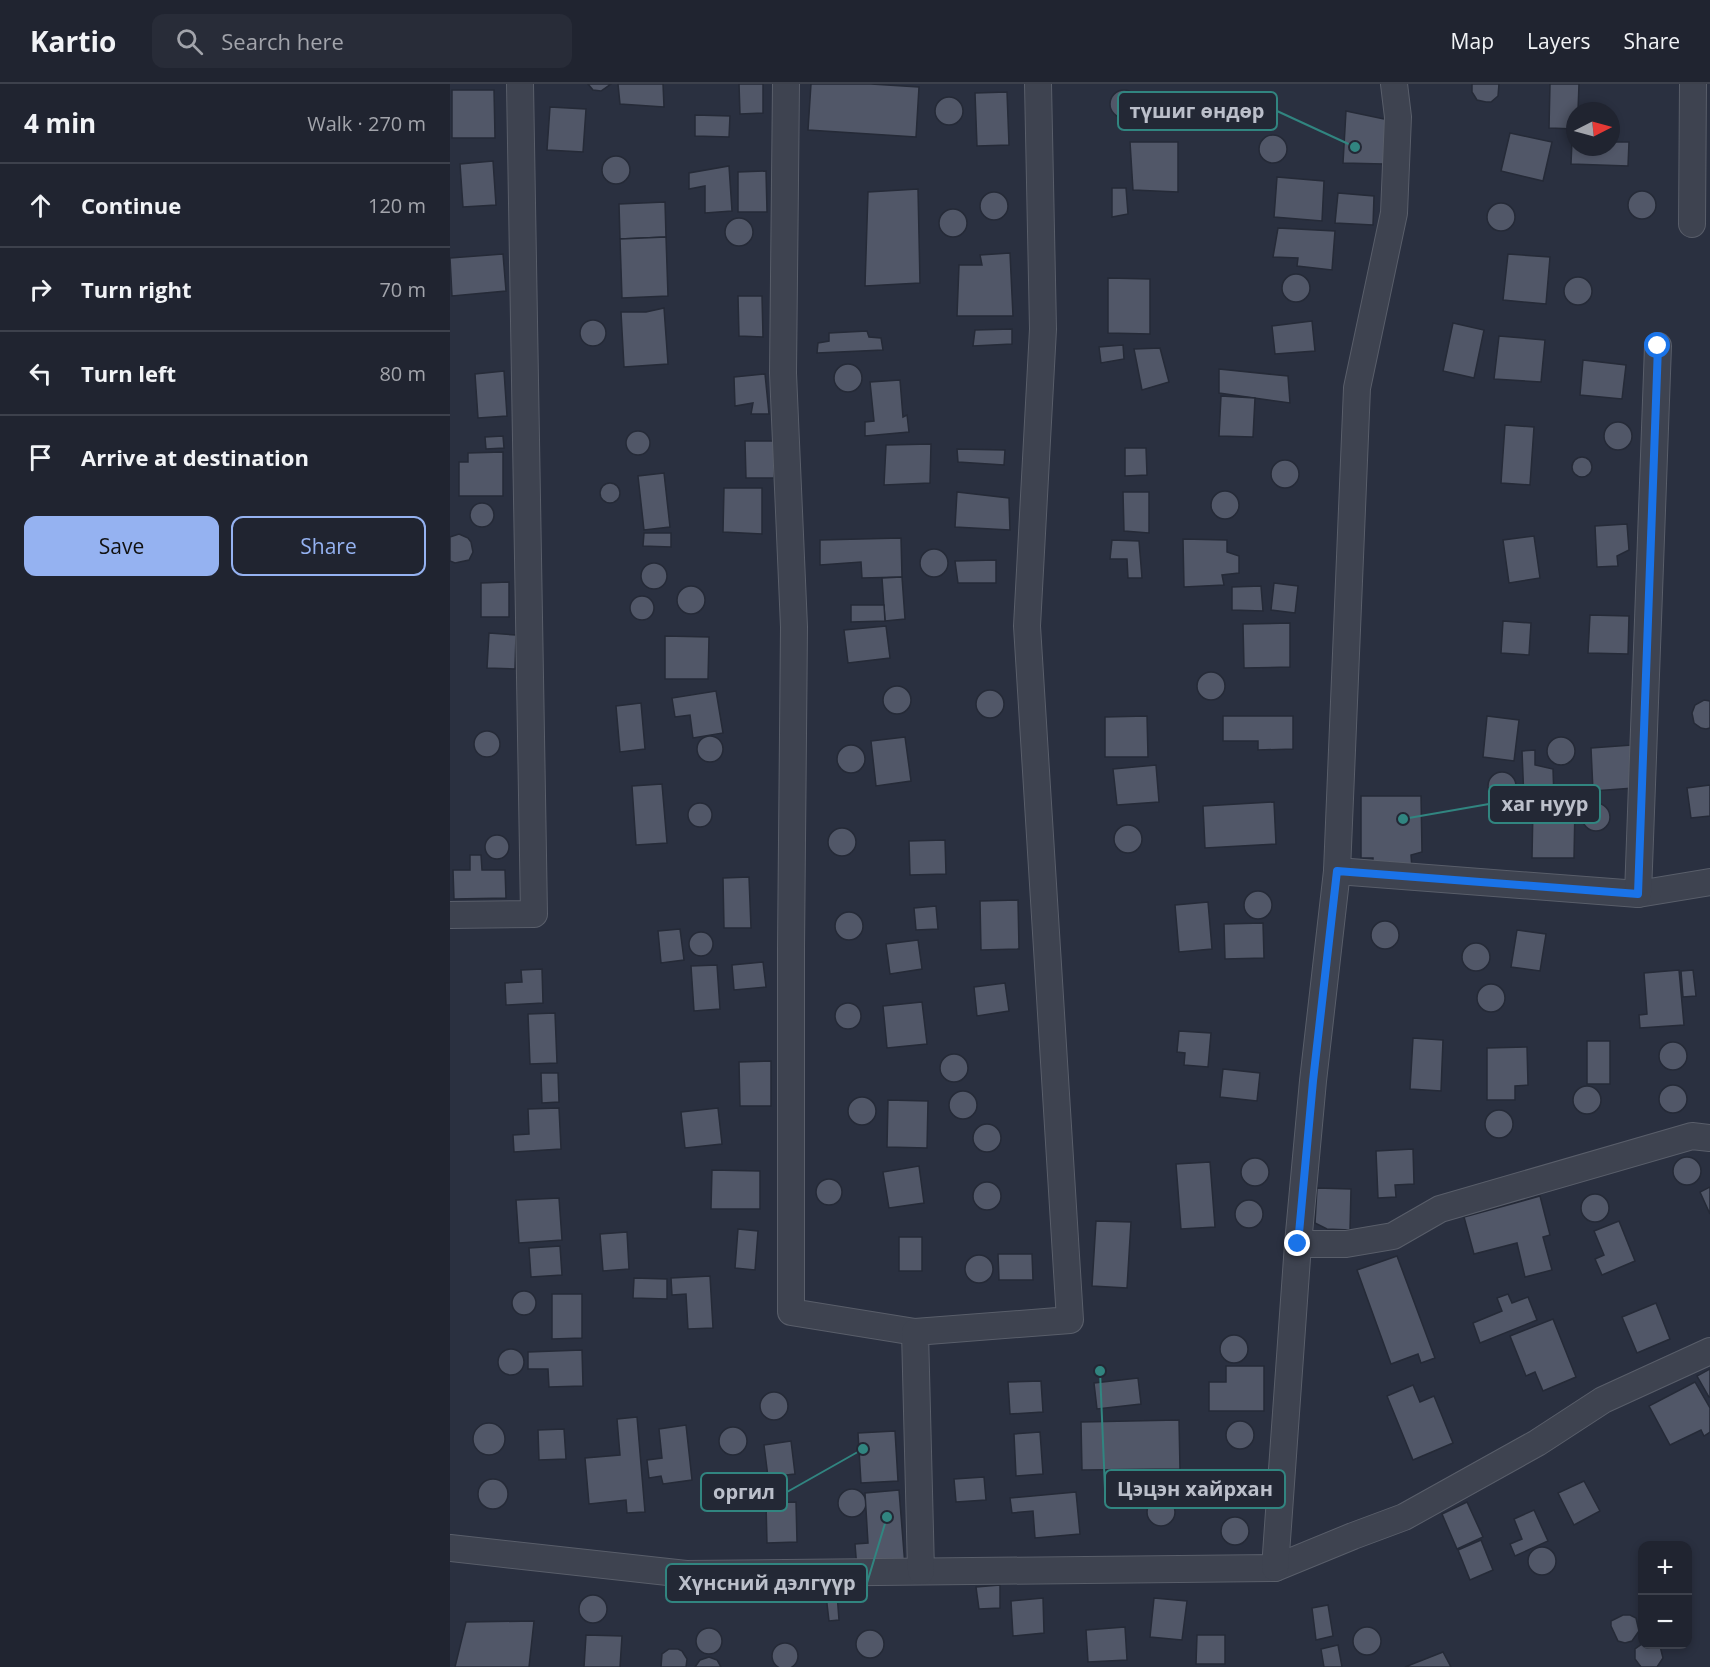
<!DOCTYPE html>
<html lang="en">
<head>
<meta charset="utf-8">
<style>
  body { margin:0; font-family:"Open Sans",sans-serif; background:#282c38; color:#f1f3f6 }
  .controls { position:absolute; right:18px; bottom:18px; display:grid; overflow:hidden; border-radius:12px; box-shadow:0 3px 9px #0003 }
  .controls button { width:54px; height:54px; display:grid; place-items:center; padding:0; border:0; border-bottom:2px solid #3d414c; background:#202430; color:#f1f3f6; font:30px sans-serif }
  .compass { position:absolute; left:1116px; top:18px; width:54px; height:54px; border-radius:50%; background:#202430; box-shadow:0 3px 9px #0003; rotate:84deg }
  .stop { position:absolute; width:18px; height:18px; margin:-14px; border:4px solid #1a73e8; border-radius:50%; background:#fff }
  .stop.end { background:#1a73e8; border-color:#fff; box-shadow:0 2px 6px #0008 }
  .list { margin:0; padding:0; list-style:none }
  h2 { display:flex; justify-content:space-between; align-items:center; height:78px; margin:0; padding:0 24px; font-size:26px }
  h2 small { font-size:20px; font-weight:400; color:#a2a4ab }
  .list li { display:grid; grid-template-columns:39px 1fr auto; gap:18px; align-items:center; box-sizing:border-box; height:84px; padding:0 24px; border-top:2px solid #3d414c }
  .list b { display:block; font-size:22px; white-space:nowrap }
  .list em { font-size:20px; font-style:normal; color:#a2a4ab }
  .actions { display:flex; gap:12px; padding:18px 24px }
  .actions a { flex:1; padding:14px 0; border:2px solid #95b2f1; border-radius:12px; text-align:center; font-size:21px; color:#95b2f1 }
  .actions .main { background:#95b2f1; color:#111 }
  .icon { flex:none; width:33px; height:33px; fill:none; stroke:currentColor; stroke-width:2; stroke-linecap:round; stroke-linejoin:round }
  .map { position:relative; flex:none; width:1260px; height:1583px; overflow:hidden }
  header { display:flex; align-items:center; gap:36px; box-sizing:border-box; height:84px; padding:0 30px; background:#202430; border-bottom:2px solid #3d414c }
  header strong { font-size:28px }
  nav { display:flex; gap:33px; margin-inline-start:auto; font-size:21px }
  .search { width:420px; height:54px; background:#282c38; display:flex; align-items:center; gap:15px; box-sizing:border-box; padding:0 21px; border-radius:12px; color:#a2a4ab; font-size:22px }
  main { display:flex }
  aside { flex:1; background:#202430 }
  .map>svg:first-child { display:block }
  .building { fill:#515768; stroke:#252a37; stroke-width:1.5 }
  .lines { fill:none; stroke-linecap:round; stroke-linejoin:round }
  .street-casing { stroke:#595e6a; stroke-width:28 }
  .street { stroke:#3e4350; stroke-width:26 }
  .route { stroke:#1a73e8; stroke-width:8 }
  .leader { fill:none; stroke:#318580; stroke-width:2 }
  .callout-dot { fill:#318580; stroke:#232835; stroke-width:2 }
  .callout { fill:#232835; stroke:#318580; stroke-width:2 }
  .callout-label { font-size:20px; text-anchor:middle; font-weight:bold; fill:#bbbfca }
</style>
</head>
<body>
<header>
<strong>Kartio</strong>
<div class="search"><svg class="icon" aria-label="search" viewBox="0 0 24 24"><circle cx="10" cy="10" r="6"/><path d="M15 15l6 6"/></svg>Search here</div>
<nav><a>Map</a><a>Layers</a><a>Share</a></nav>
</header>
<main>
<aside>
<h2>4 min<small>Walk · 270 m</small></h2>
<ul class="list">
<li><svg class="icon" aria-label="ahead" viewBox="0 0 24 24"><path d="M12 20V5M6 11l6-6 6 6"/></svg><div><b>Continue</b></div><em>120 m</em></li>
<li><svg class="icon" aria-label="right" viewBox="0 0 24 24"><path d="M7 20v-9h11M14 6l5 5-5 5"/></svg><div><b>Turn right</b></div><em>70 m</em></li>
<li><svg class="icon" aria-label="left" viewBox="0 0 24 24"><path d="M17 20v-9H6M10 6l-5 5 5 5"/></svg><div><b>Turn left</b></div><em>80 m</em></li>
<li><svg class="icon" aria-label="arrive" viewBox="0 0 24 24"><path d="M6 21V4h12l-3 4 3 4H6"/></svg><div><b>Arrive at destination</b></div></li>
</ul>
<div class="actions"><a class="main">Save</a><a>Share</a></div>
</aside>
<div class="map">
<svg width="1260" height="1583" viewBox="0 0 1260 1583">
  <rect width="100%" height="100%" fill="#2a3040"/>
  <g class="building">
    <path d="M138 0H161L151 7 143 6Z"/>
    <path d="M168 0H213L214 23 170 20Z"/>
    <path d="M289 0H313V29L290 30Z"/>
    <path d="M361 0H421L469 3 466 53 358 46Z"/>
    <path d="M1022 0H1049L1048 12 1041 18H1036L1027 16 1022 8Z"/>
    <path d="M1100 0H1129L1128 27H1125V45L1099 44Z"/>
    <circle cx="674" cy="20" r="14"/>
    <path d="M2 6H44L45 54H2Z"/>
    <path d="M557 8 559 61 527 62 525 9Z"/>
    <circle cx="499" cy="27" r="14"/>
    <path d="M100 23 136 25 133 68 97 66Z"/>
    <path d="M896 27 939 36 934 80 893 79Z"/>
    <path d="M245 31 280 32 279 53 245 52Z"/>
    <path d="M1060 49 1102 58 1093 97 1051 87Z"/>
    <circle cx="823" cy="65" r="14"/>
    <path d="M1122 57H1125V63H1161V58H1179L1178 82 1121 80Z"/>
    <path d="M680 58H728V108L683 106Z"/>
    <circle cx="166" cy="86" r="14"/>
    <path d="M43 77 46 121 13 123 10 80Z"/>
    <path d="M279 82 282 127 255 129V102L239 105V89Z"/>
    <path d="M316 87 317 128H288V88Z"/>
    <path d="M827 93 874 97 872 137 824 133Z"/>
    <path d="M662 104H676L678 130 662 133Z"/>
    <path d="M468 105 470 199 415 202 418 108Z"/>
    <circle cx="1192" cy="121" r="14"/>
    <circle cx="544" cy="122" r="14"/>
    <path d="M888 109 924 112 923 141 885 139Z"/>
    <path d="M215 118 216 153 170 155 169 120Z"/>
    <circle cx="1051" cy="133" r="14"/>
    <circle cx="503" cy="139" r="14"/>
    <circle cx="289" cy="148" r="14"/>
    <path d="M828 144 885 147 882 186 847 182 848 174 823 173Z"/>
    <path d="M216 153 218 212 172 214 170 155Z"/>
    <path d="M560 169 563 232H507L509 181H532L530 171Z"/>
    <path d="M53 170 56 207 2 212 0 174Z"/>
    <path d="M1058 170 1100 173 1096 220 1053 216Z"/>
    <circle cx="846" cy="204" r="14"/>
    <circle cx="1128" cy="207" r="14"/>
    <path d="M658 194 700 195V250L658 249Z"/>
    <path d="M288 212H312L313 253 289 252Z"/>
    <path d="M214 224 218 280 174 283 171 228H196Z"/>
    <circle cx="143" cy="249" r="13"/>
    <path d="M862 237 865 267 825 270 822 242Z"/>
    <path d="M1003 239 1034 246 1024 294 993 287Z"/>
    <path d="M562 245V260L523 262 525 246Z"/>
    <path d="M417 247 419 253 431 254 433 266 367 269 368 259 379 257V249Z"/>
    <path d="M1049 252 1095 256 1091 298 1044 295Z"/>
    <path d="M673 261 674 275 651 279 649 263Z"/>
    <path d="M710 264 719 298 692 306 684 265Z"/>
    <path d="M1133 276 1176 281 1172 315 1130 311Z"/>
    <circle cx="398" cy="294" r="14"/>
    <path d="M769 285 838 292 840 319 769 309Z"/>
    <path d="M54 287 57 332 28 334 25 290Z"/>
    <path d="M315 290 319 330H301L303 319 285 322 284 293Z"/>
    <path d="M450 296 453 333 457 331 459 348 415 352V338L424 337 420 298Z"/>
    <path d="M771 312 805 314 803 353 769 352Z"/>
    <circle cx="1168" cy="352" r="14"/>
    <path d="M1055 341 1084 343 1080 401 1051 399Z"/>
    <circle cx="188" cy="359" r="12"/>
    <path d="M53 352 54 364 36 365 35 353Z"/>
    <path d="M295 357H325L324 394H296Z"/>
    <path d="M481 360 480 399 434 401 436 361Z"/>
    <path d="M675 364H696L697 391 675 392Z"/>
    <path d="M507 365 555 366 554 381 508 378Z"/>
    <path d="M53 368V412H9V378H18V369Z"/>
    <circle cx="1132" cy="383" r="10"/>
    <circle cx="835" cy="390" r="14"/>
    <path d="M214 389 220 443 194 446 188 392Z"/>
    <circle cx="160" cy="409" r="10"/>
    <path d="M274 404H312V450L273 448Z"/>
    <circle cx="775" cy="421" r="14"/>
    <path d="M507 408 559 414 560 446 505 443Z"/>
    <path d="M673 408H699V449L674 447Z"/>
    <circle cx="32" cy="431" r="12"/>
    <path d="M1177 440 1179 466 1167 472 1168 482 1147 483 1145 442Z"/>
    <path d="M194 449H221V463L193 462Z"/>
    <path d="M9 450 18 454 21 458 23 468 19 476 5 479 0 477V453Z"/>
    <path d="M1084 452 1090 494 1059 499 1053 456Z"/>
    <path d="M451 454 452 493 412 494 411 478 370 481V456Z"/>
    <path d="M733 455 777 456V468L789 472V489L772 491 774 501 734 503Z"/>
    <path d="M662 456 689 457 692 494H678L677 475H660Z"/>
    <circle cx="484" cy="479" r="14"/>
    <path d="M546 476V499H508L505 477Z"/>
    <circle cx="204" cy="492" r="13"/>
    <path d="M452 493 455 535 435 537 432 494Z"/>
    <path d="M59 498V533H31V499Z"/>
    <path d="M824 499 848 502 845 529 821 526Z"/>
    <path d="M811 502 813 527 782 526V503Z"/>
    <circle cx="241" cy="516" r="14"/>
    <circle cx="192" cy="524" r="12"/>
    <path d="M401 521H434L435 537 401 538Z"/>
    <path d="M1140 531 1179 532 1178 570 1138 569Z"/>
    <path d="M1053 537 1081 539 1079 571 1051 569Z"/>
    <path d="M840 539V583L794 584 793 540Z"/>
    <path d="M436 542 440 574 398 579 394 546Z"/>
    <path d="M39 549 66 551 65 585 37 584Z"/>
    <path d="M215 552 259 553 258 595H215Z"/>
    <circle cx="761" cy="602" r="14"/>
    <circle cx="447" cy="616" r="14"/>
    <circle cx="540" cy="620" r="14"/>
    <path d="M266 607 273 649 243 654 240 631 225 633 222 614Z"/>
    <path d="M1254 616 1260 617V644L1256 645 1251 644 1244 639 1242 629 1245 621Z"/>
    <path d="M191 619 195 665 170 668 166 622Z"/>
    <path d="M697 632 698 673H655V633Z"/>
    <path d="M773 632H843V665L808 666V657H773Z"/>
    <path d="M1037 632 1069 636 1064 677 1033 673Z"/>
    <circle cx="37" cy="660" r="13"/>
    <circle cx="260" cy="665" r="13"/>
    <circle cx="1111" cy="667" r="14"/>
    <path d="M455 653 461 697 426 702 421 657Z"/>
    <circle cx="401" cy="675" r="14"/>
    <path d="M1182 661 1184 704 1143 707 1141 664Z"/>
    <path d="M1085 666V681L1103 685 1104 715 1074 716 1072 667Z"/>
    <path d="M706 681 709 718 667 721 663 685Z"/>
    <circle cx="1052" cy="702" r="14"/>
    <path d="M212 700 217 759 186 761 182 702Z"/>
    <path d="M1260 701V732L1241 734 1237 704Z"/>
    <path d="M911 712H971L972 768 961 771 962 785 923 786V774H911Z"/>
    <path d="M824 718 826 760 755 764 753 722Z"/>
    <circle cx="250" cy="731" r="12"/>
    <circle cx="1146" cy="733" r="14"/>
    <path d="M1083 722H1125L1124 774H1082Z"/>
    <circle cx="678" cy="755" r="14"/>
    <circle cx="392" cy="758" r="14"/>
    <circle cx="47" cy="763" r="12"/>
    <path d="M495 756 496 790 460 791 459 757Z"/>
    <path d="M20 771H31L32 786H55L56 814 4 815 3 786H20Z"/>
    <path d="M299 793 301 844H274L273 794Z"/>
    <circle cx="808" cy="821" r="14"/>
    <path d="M568 816 569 865 531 866 530 817Z"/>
    <path d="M758 818 762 865 729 868 725 821Z"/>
    <path d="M486 822 488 845 466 846 464 824Z"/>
    <circle cx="399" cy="842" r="14"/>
    <circle cx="935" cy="851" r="14"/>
    <path d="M813 839 814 874 775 875 774 840Z"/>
    <path d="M230 845 234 876 211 879 208 847Z"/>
    <path d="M1067 846 1096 850 1090 887 1061 883Z"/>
    <circle cx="251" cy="860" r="12"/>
    <path d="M468 856 472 885 440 890 436 860Z"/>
    <circle cx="1026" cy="873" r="14"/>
    <path d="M313 878 316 903 284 906 282 881Z"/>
    <path d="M267 881 270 925 244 927 241 882Z"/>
    <path d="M92 885 93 919 56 921 55 899 72 898 71 886Z"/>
    <path d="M1229 886 1234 941 1190 944 1189 931 1197 930 1194 889Z"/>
    <path d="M1243 886 1246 912 1233 913 1231 887Z"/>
    <path d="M555 899 559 927 527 932 524 903Z"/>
    <circle cx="1041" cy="914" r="14"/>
    <path d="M472 918 477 960 437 964 433 922Z"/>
    <circle cx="398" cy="932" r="13"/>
    <path d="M105 929 107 979 80 980 78 930Z"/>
    <path d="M729 947 761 949 758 983 734 981 735 969 727 968Z"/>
    <path d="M963 954 993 956 991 1007 960 1005Z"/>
    <rect x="1137" y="957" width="23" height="43"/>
    <circle cx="1223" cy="972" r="14"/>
    <path d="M1077 963 1078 1001 1065 1002V1016H1037V964Z"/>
    <circle cx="504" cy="984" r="14"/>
    <path d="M321 977V1022H290L289 978Z"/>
    <path d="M773 985 810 989 807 1017 770 1013Z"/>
    <path d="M91 989H108L109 1018 92 1019Z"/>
    <circle cx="1223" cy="1015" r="14"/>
    <circle cx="1137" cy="1016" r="14"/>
    <circle cx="513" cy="1021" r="14"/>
    <circle cx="412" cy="1027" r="14"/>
    <path d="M438 1016 478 1017 477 1064 437 1063Z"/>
    <path d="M109 1024 111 1065 64 1068 63 1051 79 1050 78 1025Z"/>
    <path d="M268 1024 272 1060 235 1064 231 1028Z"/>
    <circle cx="1049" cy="1040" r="14"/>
    <circle cx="537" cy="1054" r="14"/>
    <path d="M963 1065 964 1100 945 1101 946 1113 928 1114 926 1067Z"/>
    <circle cx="1237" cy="1087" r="14"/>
    <circle cx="805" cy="1088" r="14"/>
    <path d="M760 1078 765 1143 731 1145 726 1080Z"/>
    <path d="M469 1082 474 1119 439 1124 433 1088Z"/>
    <path d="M262 1086 310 1087V1125H261Z"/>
    <circle cx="379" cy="1108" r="13"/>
    <circle cx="537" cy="1112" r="14"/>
    <path d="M1260 1103V1130L1250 1108Z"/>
    <path d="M867 1104 901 1105 900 1146 877 1145 865 1139Z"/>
    <circle cx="1145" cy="1124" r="14"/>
    <path d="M1090 1112 1100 1151 1093 1153 1102 1186 1075 1193 1067 1159 1024 1170 1014 1133Z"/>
    <path d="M109 1114 112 1156 69 1159 66 1116Z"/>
    <circle cx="799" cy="1130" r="14"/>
    <path d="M646 1137 681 1138 677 1204 642 1202Z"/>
    <path d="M1169 1137 1185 1177 1152 1191 1145 1175 1154 1171 1144 1147Z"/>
    <path d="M288 1145 308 1147 305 1186 285 1184Z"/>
    <path d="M177 1148 179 1185 153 1187 150 1150Z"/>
    <rect x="449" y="1153" width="23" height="34"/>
    <path d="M110 1162 112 1191 81 1193 79 1164Z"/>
    <path d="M548 1170H582L583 1196H549Z"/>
    <circle cx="529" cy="1185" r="14"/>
    <path d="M947 1172 985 1274 971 1279 968 1270 941 1280 907 1186Z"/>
    <path d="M260 1192 263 1244 238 1245 236 1210 222 1211 221 1194Z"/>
    <path d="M184 1194 217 1195V1215L183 1214Z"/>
    <circle cx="74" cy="1219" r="12"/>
    <path d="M102 1210H132V1254L102 1255Z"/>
    <path d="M1058 1210 1062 1219 1078 1213 1087 1236 1030 1259 1023 1239 1052 1227 1047 1214Z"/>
    <path d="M1206 1219 1220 1255 1187 1269 1172 1233Z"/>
    <path d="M1103 1235 1126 1293 1093 1307 1085 1288 1076 1292 1060 1252Z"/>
    <circle cx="784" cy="1265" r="14"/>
    <circle cx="61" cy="1278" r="13"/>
    <path d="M132 1266 133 1302 99 1303 98 1285H78V1268Z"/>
    <path d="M776 1282H814V1327H759V1298H776Z"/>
    <path d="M1260 1285V1313H1259L1247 1292Z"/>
    <path d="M688 1294 691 1320 647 1325 644 1299Z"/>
    <path d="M591 1297 593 1328 560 1330 558 1298Z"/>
    <path d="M1245 1298 1260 1324V1348L1254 1352 1251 1346 1220 1361 1199 1322Z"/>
    <path d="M963 1301 970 1318 984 1312 1003 1359 963 1376 937 1312Z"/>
    <circle cx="324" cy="1322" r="14"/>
    <path d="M187 1333 195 1428 177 1429 176 1416 139 1420 135 1374 170 1371 167 1335Z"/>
    <path d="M729 1336 730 1385 632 1386 631 1338Z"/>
    <circle cx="790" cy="1351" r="14"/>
    <circle cx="39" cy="1355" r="16"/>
    <path d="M236 1341 242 1396 213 1400 211 1392 199 1394 197 1376 212 1374 209 1345Z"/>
    <circle cx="283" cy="1357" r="14"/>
    <path d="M114 1345 116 1375 89 1376 88 1346Z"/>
    <path d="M445 1347 448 1397 411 1399 408 1349Z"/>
    <path d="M590 1348 593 1390 566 1392 564 1350Z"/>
    <path d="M341 1357 345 1390 318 1393 314 1361Z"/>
    <path d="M534 1393 536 1416 506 1418 504 1395Z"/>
    <circle cx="43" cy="1410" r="15"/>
    <path d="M1134 1397 1150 1427 1124 1441 1108 1409Z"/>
    <circle cx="402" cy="1419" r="14"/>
    <path d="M449 1406 455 1482 407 1485 405 1460 418 1459 415 1409Z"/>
    <path d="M626 1408 630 1450 585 1454 583 1427 562 1429 560 1414Z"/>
    <circle cx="711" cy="1428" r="14"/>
    <path d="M346 1418 347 1458 317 1459 316 1419Z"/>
    <path d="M1017 1418 1033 1453 1007 1465 992 1430Z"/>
    <path d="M1084 1426 1098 1457 1065 1472 1060 1460 1072 1455 1064 1435Z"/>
    <circle cx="785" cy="1447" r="14"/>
    <path d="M1031 1456 1043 1486 1020 1496 1008 1466Z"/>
    <circle cx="1092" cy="1477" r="14"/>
    <path d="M550 1501V1524L529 1525 526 1503Z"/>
    <path d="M387 1510 389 1536 379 1537 376 1511Z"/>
    <circle cx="143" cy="1525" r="14"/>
    <path d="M593 1514 594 1549 563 1552 561 1517Z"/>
    <path d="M704 1514 737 1517 732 1556 700 1553Z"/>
    <path d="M878 1521 883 1552 866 1556 862 1524Z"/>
    <path d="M1173 1531H1180L1186 1534 1189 1547 1182 1557 1175 1559 1168 1557 1161 1542V1537Z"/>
    <path d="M84 1537 79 1583H5L16 1538Z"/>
    <circle cx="917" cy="1557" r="14"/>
    <path d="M675 1543 677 1576 638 1578 636 1546Z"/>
    <circle cx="259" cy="1557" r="13"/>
    <circle cx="420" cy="1560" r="14"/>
    <path d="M136 1551 172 1552 170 1583H134Z"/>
    <path d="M747 1551H775V1580H746Z"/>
    <circle cx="335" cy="1572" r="13"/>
    <path d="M1192 1560 1210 1562 1213 1574 1207 1583H1191L1185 1575V1565Z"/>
    <path d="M888 1561 892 1583H874L871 1565Z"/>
    <path d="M219 1565H228L232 1567 237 1575 236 1583H211L212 1570Z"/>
    <path d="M993 1568 1001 1583H955Z"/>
    <path d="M259 1573 267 1576 271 1583H245L250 1576Z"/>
  </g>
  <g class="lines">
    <defs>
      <g id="street">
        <path d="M336 0 333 289 344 543 341 864V1228L465 1248"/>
        <path d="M1242 140 1243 0"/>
        <path d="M887 787 1188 810 1260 798"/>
        <path d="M1188 810 1208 262"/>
        <path d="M0 831 84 830 70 0"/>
        <path d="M848 1160H896L943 1152 990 1125 1242 1052 1260 1054"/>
        <path d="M0 1464 236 1490 825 1484 903 1452 954 1433 1087 1359 1153 1316 1260 1267"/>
        <path d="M825 1484 848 1160 863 997 887 787 907 304 944 129 948 33 944 0"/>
        <path d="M471 1487 465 1248 620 1236 577 542 593 245 588 0"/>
      </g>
    </defs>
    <use href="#street" class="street-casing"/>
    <use href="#street" class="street"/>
  </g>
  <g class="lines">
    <path class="route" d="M848 1160 863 997 887 787 1188 810 1208 262"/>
  </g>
  <path class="leader" d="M905 63L827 27M953 735L1039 720M650 1287L655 1405M413 1365L337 1408M437 1433L417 1499"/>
  <g class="callout-dot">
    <circle cx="905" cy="63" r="6"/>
    <circle cx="953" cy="735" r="6"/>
    <circle cx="650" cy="1287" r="6"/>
    <circle cx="413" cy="1365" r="6"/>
    <circle cx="437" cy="1433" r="6"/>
  </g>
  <g class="callout">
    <rect x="668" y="8" width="159" height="38" rx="6"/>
    <rect x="1039" y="701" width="111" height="38" rx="6"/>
    <rect x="655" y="1386" width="180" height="38" rx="6"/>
    <rect x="251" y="1389" width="86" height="38" rx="6"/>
    <rect x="216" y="1480" width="201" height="38" rx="6"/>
  </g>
  <g class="callout-label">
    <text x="747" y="34">түшиг өндөр</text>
    <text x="1095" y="727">хаг нуур</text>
    <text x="745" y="1412">Цэцэн хайрхан</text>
    <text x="294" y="1415">оргил</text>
    <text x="317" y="1506">Хүнсний дэлгүүр</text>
  </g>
</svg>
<div class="controls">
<button>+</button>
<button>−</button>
</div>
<svg class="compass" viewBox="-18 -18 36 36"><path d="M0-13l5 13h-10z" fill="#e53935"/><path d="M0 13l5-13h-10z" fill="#a2a4ab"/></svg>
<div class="stop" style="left:1208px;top:262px"></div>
<div class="stop end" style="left:848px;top:1160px"></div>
</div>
</main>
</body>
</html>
